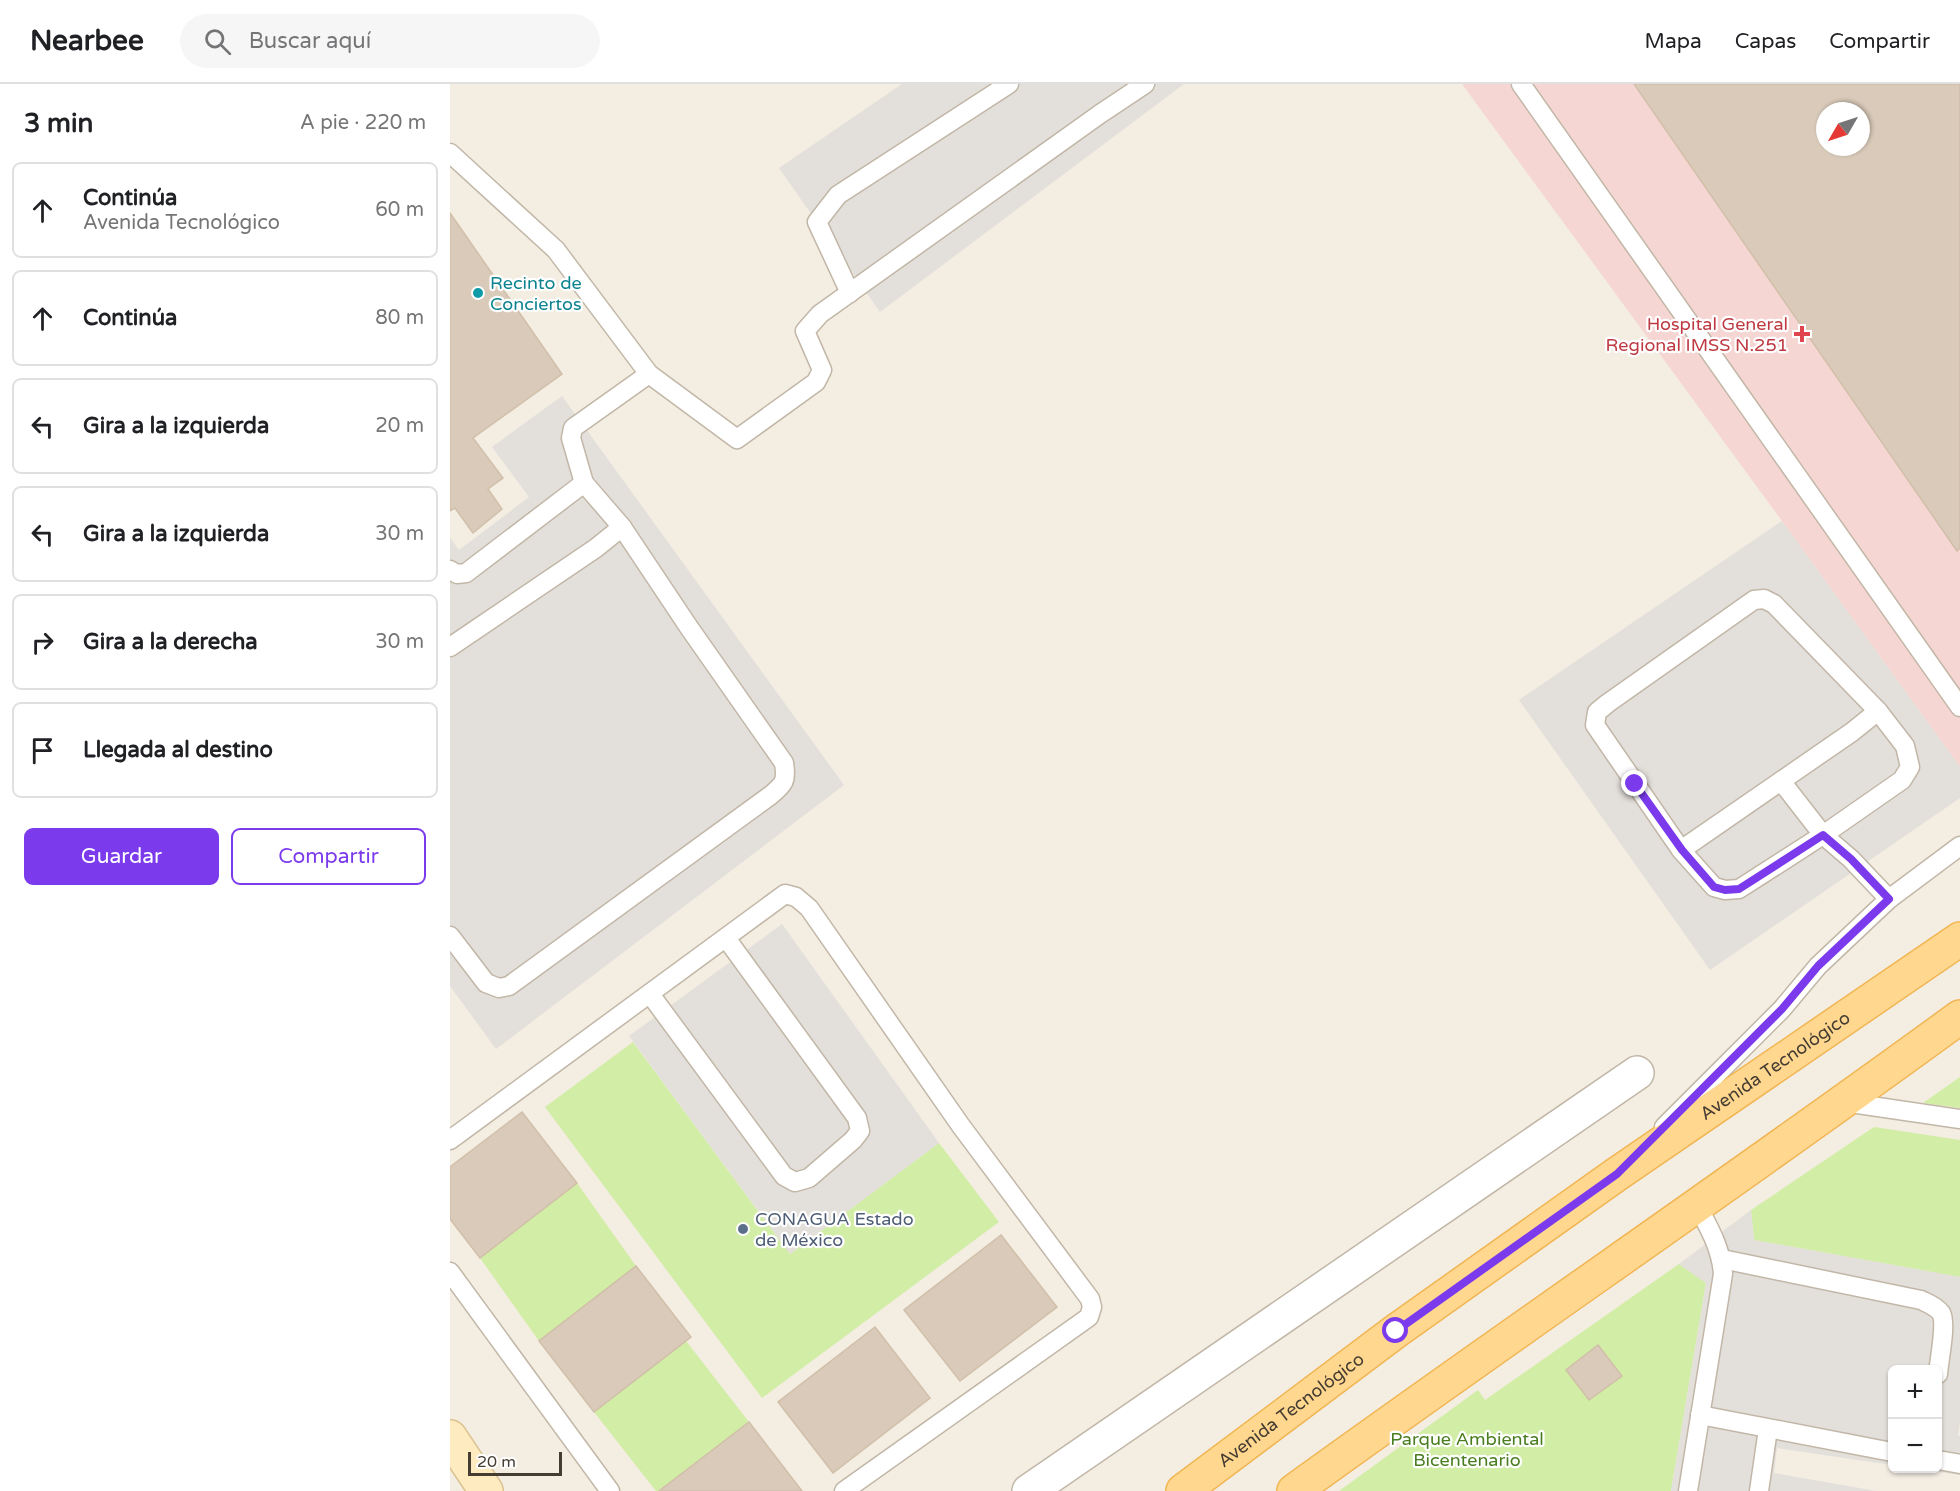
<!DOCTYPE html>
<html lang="es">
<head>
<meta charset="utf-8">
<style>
  body { margin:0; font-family:"Varela Round",sans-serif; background:#f6f6f6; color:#202124 }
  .controls { position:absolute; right:18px; bottom:18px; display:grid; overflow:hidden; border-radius:9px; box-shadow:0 2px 4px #0004 }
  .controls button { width:54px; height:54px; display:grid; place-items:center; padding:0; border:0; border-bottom:2px solid #e0e0e0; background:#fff; color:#202124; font:30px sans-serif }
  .compass { position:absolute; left:1366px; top:18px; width:54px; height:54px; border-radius:50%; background:#fff; box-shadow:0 2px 4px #0004; rotate:231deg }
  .scale { position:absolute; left:18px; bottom:15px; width:94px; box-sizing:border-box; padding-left:6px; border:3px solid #453c32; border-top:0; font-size:16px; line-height:21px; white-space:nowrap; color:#453c32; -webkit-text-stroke:4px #fff; paint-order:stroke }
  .stop { position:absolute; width:18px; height:18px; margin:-14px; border:4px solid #7c3aed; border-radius:50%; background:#fff }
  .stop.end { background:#7c3aed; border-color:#fff; box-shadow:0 2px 6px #0008 }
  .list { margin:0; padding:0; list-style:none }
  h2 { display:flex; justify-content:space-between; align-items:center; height:78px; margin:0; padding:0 24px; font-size:26px }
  h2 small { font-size:20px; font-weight:400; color:#757577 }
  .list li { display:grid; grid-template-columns:39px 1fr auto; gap:18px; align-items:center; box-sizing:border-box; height:96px; margin:0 12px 12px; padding:0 12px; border:2px solid #e0e0e0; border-radius:9px }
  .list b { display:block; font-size:22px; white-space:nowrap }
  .list p { margin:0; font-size:20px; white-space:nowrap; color:#757577 }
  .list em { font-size:20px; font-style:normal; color:#757577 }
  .actions { display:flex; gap:12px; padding:18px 24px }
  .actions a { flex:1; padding:14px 0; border:2px solid #7c3aed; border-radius:9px; text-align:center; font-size:21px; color:#7c3aed }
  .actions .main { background:#7c3aed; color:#fff }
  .icon { flex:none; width:33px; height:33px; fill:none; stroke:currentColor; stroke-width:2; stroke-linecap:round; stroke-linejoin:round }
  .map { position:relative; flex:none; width:1510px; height:1407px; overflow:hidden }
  header { display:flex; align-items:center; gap:36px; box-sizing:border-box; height:84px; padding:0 30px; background:#fff; border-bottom:2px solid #e0e0e0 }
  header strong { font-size:28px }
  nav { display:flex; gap:33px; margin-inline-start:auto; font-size:21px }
  .search { width:420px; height:54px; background:#f6f6f6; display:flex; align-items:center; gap:15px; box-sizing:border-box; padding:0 21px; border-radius:33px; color:#757577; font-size:22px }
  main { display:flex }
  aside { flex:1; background:#fff }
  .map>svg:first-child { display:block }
  .medical { fill:#f6d6d3; fill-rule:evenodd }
  .green { fill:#d2eda5 }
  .parking { fill:#e3dfdb }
  .building { fill:#d9cab9; stroke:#d1bfa9; stroke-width:1.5; fill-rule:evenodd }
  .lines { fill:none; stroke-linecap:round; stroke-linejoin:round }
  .service-casing { stroke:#c2b7a7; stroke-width:21 }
  .minor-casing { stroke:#c2b7a7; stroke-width:36 }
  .secondary-casing { stroke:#dbc18e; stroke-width:36 }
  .primary-casing { stroke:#f1b653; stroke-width:36 }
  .service { stroke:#fff; stroke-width:18 }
  .minor { stroke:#fff; stroke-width:33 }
  .secondary { stroke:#ffebc0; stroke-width:33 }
  .primary { stroke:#ffd78f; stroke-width:33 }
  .route { stroke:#7c3aed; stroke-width:8 }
  .culture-dot { fill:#0f9aa8; stroke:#fff; stroke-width:2 }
  .health-dot { fill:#e0444e; stroke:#fff; stroke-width:2 }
  .service-dot { fill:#5c6f8a; stroke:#fff; stroke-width:2 }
  .labels { text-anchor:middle; stroke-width:4.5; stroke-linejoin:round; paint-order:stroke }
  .culture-label { font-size:18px; fill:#0d838f; stroke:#fff; text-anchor:start }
  .health-label { font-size:18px; fill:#be3a42; stroke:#fff; text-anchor:end }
  .street-label { font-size:18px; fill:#453c32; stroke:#fff }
  .service-label { font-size:18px; fill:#4e5e75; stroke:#fff; text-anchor:start }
  .park-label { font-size:18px; fill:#497d1f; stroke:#fff }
</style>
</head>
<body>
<header>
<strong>Nearbee</strong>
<div class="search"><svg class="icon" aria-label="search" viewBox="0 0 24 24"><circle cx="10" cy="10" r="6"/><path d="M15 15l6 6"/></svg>Buscar aquí</div>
<nav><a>Mapa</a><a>Capas</a><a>Compartir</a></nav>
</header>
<main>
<aside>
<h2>3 min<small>A pie · 220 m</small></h2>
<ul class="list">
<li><svg class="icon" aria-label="ahead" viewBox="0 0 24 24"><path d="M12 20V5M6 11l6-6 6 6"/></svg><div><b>Continúa</b><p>Avenida Tecnológico</p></div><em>60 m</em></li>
<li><svg class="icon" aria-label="ahead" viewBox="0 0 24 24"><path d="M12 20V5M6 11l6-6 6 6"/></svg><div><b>Continúa</b></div><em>80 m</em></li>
<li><svg class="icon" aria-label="left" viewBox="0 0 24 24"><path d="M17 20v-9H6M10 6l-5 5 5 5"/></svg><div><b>Gira a la izquierda</b></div><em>20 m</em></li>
<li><svg class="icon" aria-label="left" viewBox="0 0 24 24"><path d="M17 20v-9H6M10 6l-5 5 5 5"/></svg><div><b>Gira a la izquierda</b></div><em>30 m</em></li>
<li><svg class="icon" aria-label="right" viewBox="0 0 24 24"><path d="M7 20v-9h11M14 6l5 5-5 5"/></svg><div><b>Gira a la derecha</b></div><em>30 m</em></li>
<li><svg class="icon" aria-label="arrive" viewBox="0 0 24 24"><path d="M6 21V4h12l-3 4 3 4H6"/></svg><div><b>Llegada al destino</b></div></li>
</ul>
<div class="actions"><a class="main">Guardar</a><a>Compartir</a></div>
</aside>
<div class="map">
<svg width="1510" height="1407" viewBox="0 0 1510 1407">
  <rect width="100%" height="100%" fill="#f3ede2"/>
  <path class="medical" d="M1012 0H1510V683L1332 437ZM1375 27H1411V63H1375Z"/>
  <g class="green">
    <path d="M183 958 340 1170 489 1059 549 1138 312 1314 95 1023Z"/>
    <path d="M1510 993V1024L1473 1019Z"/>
    <path d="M1424 1043 1510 1056V1193L1304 1156 1301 1126Z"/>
    <path d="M127 1099 186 1182 89 1257 30 1174Z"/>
    <path d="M1229 1180 1256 1199 1221 1407H889L1028 1306 1035 1316Z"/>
    <path d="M236 1257 299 1338 209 1407H206L144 1328Z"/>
  </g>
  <g class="parking">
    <path d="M452 0H734L430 228 329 84Z"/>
    <path d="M112 312 394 701 46 965 0 902V454L9 466 79 413 42 363Z"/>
    <path d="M1332 437 1510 683V714L1260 886 1069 616Z"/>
    <path d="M332 840 489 1059 340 1170 179 952Z"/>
    <path d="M1301 1126 1304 1156 1510 1193V1338L1508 1351 1510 1352V1391L1468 1385 1488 1384V1286H1442V1381L1327 1364 1324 1389 1426 1407H1221L1256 1199 1229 1180Z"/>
  </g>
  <g class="building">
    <path d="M1184 0H1510V464L1507 467ZM1375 27H1411V63H1375Z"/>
    <path d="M0 129 112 290 23 354 53 394 38 405 52 425 23 449 5 424 0 427Z"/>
    <path d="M72 1028 127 1099 30 1174 0 1135V1083Z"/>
    <path d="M551 1151 607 1223 510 1297 454 1226Z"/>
    <path d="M186 1182 241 1253 144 1328 89 1257Z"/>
    <path d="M425 1243 480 1314 383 1389 328 1318Z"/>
    <path d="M1148 1261 1172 1292 1139 1316 1116 1286Z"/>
    <path d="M299 1338 352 1407H209Z"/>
  </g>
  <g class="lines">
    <defs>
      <g id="service">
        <path d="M1071 0 1510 623"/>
        <path d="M0 69 106 166 199 290 287 355 366 298 372 286 355 247 370 230 650 30 695 0"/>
        <path d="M400 209 367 138 388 111 559 0"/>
        <path d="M134 399 121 354 123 344 199 290"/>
        <path d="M0 486 7 490 16 489 134 399 172 443 238 542 334 679C337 697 334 700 321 711L59 902 49 904 36 899 0 852"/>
        <path d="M1314 515 1324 520 1428 627 1455 662 1460 683 1452 696 1373 751 1289 805 1275 806 1264 803 1231 766 1145 641 1147 628 1158 619 1304 516Z"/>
        <path d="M0 563 146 464 172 443"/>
        <path d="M1331 697 1373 751 1401 775 1439 815"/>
        <path d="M1231 766 1402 648 1428 627"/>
        <path d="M200 910 334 1092 345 1098 359 1094 403 1056 410 1047 407 1034 276 854"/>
        <path d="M1394 1018 1510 1035"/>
        <path d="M1214 1043 1332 925 1368 882 1439 815 1510 762"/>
        <path d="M0 1056 335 810 346 813 359 824 511 1042 640 1215 642 1223 639 1233 394 1407"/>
        <path d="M1272 1175 1471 1216C1477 1219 1486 1222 1491 1229 1497 1239 1489 1276 1488 1290"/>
        <path d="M0 1188 160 1407"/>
        <path d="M1250 1331 1442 1368"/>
        <path d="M1488 1376 1510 1380"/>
        <path d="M1238 1407 1273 1190C1271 1164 1259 1144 1247 1121"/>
        <path d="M1309 1407 1318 1345"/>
      </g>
      <path id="minor" d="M579 1407 1187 989"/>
      <path id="secondary" d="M0 1353 36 1407"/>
      <g id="primary">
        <path id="s1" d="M733 1407 946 1247 1167 1090 1510 855"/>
        <path d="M844 1407C1065 1247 1290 1094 1510 933"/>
      </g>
    </defs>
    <use href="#service" class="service-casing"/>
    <use href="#minor" class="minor-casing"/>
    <use href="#secondary" class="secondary-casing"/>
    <use href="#primary" class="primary-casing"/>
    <use href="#service" class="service"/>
    <use href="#minor" class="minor"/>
    <use href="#secondary" class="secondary"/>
    <use href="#primary" class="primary"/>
  </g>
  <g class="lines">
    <path class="route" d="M946 1247 1167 1090 1332 925 1368 882 1439 815 1401 775 1373 751 1289 805 1275 806 1264 803 1232 766 1185 700"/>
  </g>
  <circle class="culture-dot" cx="28" cy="209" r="6"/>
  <path class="health-dot" d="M1349 241h6v6h6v6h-6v6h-6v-6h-6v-6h6z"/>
  <circle class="service-dot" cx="293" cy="1145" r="6"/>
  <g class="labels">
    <g class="culture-label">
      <text x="40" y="205">Recinto de<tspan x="40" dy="21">Conciertos</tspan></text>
    </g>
    <g class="health-label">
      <text x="1338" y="246">Hospital General<tspan x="1338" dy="21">Regional IMSS N.251</tspan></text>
    </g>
    <g class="street-label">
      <text dy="6" stroke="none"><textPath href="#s1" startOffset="729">Avenida Tecnológico</textPath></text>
      <text dy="6" stroke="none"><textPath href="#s1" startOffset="135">Avenida Tecnológico</textPath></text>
    </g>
    <g class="service-label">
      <text x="305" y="1141">CONAGUA Estado<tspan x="305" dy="21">de México</tspan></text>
    </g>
    <g class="park-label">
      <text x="1017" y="1361">Parque Ambiental<tspan x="1017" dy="21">Bicentenario</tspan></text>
    </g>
  </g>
</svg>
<div class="controls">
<button>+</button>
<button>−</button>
</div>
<svg class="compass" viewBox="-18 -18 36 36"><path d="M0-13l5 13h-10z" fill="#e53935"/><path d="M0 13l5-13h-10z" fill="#757577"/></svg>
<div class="scale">20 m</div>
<div class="stop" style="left:946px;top:1247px"></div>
<div class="stop end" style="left:1185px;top:700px"></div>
</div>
</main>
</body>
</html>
